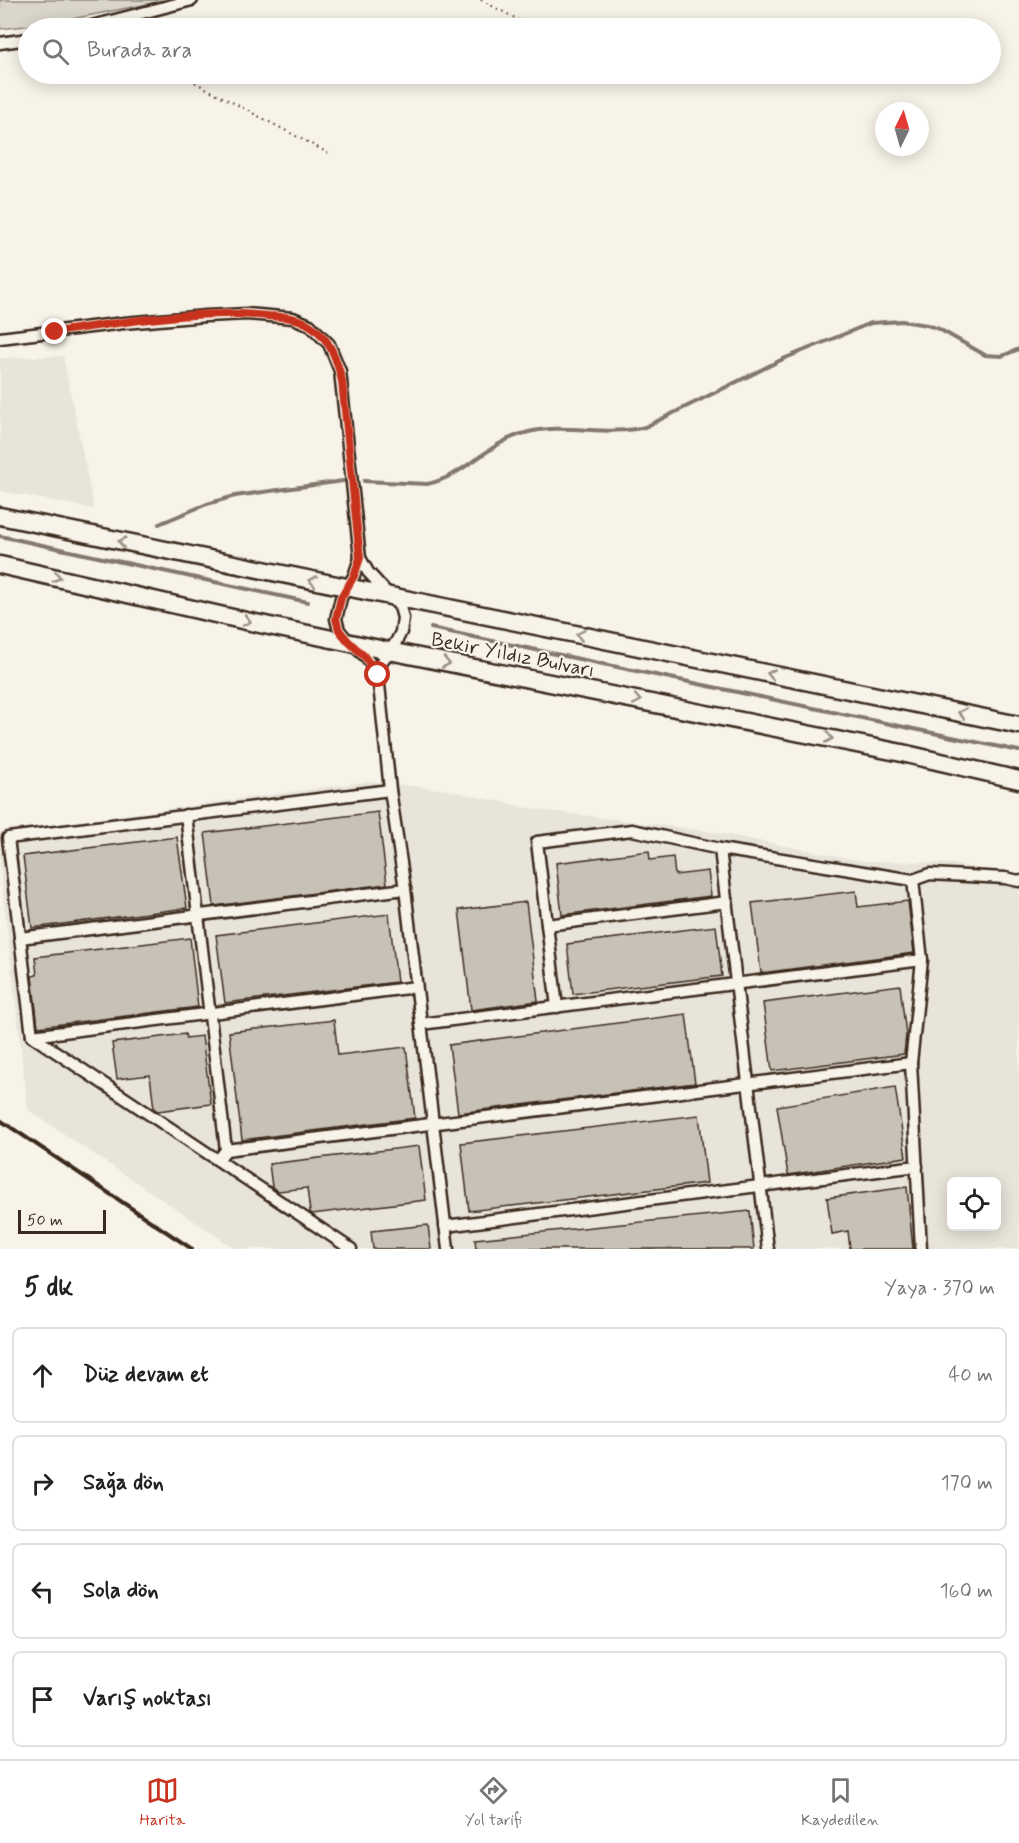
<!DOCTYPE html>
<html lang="tr">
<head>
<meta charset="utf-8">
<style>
  body { margin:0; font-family:Mynerve,sans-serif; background:#f2f2f2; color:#222 }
  .controls { position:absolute; right:18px; bottom:18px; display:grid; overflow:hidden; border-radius:9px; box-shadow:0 3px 15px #0003 }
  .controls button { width:54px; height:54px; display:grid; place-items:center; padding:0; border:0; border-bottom:2px solid #e0e0e0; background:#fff; color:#222; font:30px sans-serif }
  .compass { position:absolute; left:875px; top:102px; width:54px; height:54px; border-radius:50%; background:#fff; box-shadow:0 3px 15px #0003; rotate:5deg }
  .scale { position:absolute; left:18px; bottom:15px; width:88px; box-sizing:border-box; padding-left:6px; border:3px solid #3b2a1e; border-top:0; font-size:16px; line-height:21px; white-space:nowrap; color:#3b2a1e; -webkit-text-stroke:4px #f7f3e8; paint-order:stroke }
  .stop { position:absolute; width:18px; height:18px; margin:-14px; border:4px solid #c8321e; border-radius:50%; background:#fff }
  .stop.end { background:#c8321e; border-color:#fff; box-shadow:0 2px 6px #0008 }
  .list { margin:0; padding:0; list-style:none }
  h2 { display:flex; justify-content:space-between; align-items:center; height:78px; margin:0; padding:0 24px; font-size:26px }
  h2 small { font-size:20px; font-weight:400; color:#767676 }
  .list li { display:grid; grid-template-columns:39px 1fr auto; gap:18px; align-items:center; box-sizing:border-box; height:96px; margin:0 12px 12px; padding:0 12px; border:2px solid #e0e0e0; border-radius:9px }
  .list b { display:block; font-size:22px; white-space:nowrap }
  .list em { font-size:20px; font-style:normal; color:#767676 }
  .icon { flex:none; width:33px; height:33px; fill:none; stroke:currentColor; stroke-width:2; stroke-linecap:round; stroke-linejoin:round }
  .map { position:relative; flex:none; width:1019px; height:1249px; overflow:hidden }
  .search { position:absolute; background:#fff; box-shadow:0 3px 15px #0003; left:18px; right:18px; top:18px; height:66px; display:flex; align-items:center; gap:15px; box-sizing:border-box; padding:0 21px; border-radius:33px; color:#767676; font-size:22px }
  .sheet { height:510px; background:#fff }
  nav { display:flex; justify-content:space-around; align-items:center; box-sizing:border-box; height:84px; border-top:2px solid #e0e0e0; background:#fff; font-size:16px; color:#767676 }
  nav a { display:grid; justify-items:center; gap:3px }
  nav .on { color:#c8321e }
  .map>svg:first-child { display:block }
  .built { fill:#e9e4d9; fill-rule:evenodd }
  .green { fill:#dbd6cb; stroke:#8b8074; stroke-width:1.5 }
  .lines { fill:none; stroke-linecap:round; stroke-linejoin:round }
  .stream { stroke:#84786c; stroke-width:4 }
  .building { fill:#c8c1b6; stroke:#3b2a1e; stroke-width:1.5 }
  .street-casing { stroke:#3b2a1e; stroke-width:15 }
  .primary-casing { stroke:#3b2a1e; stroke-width:21 }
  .path { stroke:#3b2a1e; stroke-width:2; stroke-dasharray:1.5 4.5; stroke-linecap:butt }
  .street { stroke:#f7f3e8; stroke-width:10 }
  .primary { stroke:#f7f3e8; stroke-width:16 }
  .rail { stroke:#3b2a1e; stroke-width:4 }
  .oneway { stroke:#998e83 }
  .route { stroke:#c8321e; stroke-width:8 }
  .labels { text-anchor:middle; stroke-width:4.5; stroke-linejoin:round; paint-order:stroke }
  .street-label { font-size:20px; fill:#3b2a1e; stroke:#f7f3e8 }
</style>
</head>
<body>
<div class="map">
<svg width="1019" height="1249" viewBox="0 0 1019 1249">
  <rect width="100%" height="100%" fill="#f7f3e8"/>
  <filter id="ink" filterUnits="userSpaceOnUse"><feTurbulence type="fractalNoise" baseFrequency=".0167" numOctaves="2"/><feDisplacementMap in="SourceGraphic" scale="12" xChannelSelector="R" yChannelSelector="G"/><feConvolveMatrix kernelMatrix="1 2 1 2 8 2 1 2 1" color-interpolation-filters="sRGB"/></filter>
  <g filter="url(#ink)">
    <g class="built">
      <path d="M63 356 94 509 0 491V358Z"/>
      <path d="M370 781 446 790 534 809 708 831 863 861 923 862 954 864 1019 877V1249H236L28 1110 0 869V832ZM952 1182H996V1226H952Z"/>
    </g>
    <path class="green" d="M0 0H168L51 23 0 29Z"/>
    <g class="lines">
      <g class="stream">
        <path d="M364 481 427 484C464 477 488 442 525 433 564 422 606 437 645 427L783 359 871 323 902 321 927 325 939 329 985 355 1002 356 1019 349"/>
        <path d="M159 524 207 504 235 496 343 481"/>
        <path d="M0 536 308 602"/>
        <path d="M431 628 1019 751"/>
      </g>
    </g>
    <g class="building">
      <path d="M378 812 387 884 214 906 205 833Z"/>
      <path d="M177 837 187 908 32 928 23 856Z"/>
      <path d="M649 851 650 860 673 857 675 875 708 871 711 896 562 915 556 863Z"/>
      <path d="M856 891 858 907 908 901 914 953 761 973 752 903Z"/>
      <path d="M526 902 538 1001 471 1010 459 910Z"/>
      <path d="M389 914 397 982 225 1003 216 935Z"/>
      <path d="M716 926 722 976 573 994 567 944Z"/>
      <path d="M190 938 198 1007 38 1027 32 976 37 975 35 957Z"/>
      <path d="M900 985 906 1035 904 1054 772 1071 763 1003Z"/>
      <path d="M686 1014 695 1083 458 1113 449 1045Z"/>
      <path d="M334 1020 338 1055 406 1047 415 1118 242 1140 229 1032Z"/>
      <path d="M185 1034 186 1038 202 1036 211 1104 158 1111 154 1109 150 1075 117 1079 112 1043Z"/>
      <path d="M895 1087 906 1157 788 1175 777 1106Z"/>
      <path d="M699 1115 707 1183 469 1211 461 1143Z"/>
      <path d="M419 1146 426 1200 312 1214 310 1212 307 1188 278 1191 272 1187 269 1164Z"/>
      <path d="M907 1187 913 1249H850L848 1231 832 1234 827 1198Z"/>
      <path d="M750 1211 754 1249H476L475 1239Z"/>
      <path d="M428 1225 431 1249H373L371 1231Z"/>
    </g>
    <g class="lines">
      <defs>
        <g id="street">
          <path d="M84 28 192 0"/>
          <path d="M0 43 28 39"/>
          <path d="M0 338 124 323 206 316 247 314 293 318 310 325 329 344 340 371 360 558 354 576 341 598 336 619 339 630 348 641 365 656 378 675"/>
          <path d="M360 558 368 572 400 607 403 618 401 632 396 642 382 661 378 675 390 790 405 889 448 1249"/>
          <path d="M186 815 226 1150"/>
          <path d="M720 849 768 1249"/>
          <path d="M913 880 922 960 911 1063 921 1249"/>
          <path d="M547 925 727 902"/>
          <path d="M20 938 405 889"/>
          <path d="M557 1007 537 842 632 830 720 849 913 880 930 874 1005 878 1019 881"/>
          <path d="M421 1024 922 960"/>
          <path d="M32 1036 416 987"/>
          <path d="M218 1160 226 1150 911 1063"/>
          <path d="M445 1226 917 1166"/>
          <path d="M351 1249 32 1036 8 838 390 790"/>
        </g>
        <g id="primary">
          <path d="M0 516 1019 725"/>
          <path d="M0 565 246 621 389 651 902 753 1019 780"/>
        </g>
      </defs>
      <use href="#street" class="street-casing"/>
      <use href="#primary" class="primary-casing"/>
      <g class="path">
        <path d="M481 0 534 28"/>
        <path d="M179 74 328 153"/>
      </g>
      <use href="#street" class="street"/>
      <use href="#primary" class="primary"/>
      <path class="rail" d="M0 1120 192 1249"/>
    </g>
    <defs><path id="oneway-chevron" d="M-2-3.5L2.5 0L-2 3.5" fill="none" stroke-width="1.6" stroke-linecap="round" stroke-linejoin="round" transform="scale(1.5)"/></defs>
    <g class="oneway">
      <use href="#oneway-chevron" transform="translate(122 542) rotate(-168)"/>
      <use href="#oneway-chevron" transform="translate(57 577) rotate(13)"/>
      <use href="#oneway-chevron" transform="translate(313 581) rotate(-169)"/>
      <use href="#oneway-chevron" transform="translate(247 621) rotate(12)"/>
      <use href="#oneway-chevron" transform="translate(580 635) rotate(-168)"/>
      <use href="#oneway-chevron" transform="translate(446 663) rotate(11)"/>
      <use href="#oneway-chevron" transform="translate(771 674) rotate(-168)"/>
      <use href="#oneway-chevron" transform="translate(637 700) rotate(11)"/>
      <use href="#oneway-chevron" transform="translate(962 713) rotate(-168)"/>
      <use href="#oneway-chevron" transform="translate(829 738) rotate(11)"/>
    </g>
  </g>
  <g class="lines" filter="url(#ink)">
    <path class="route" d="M55 332C122 322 200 309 268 316 282 317 296 317 308 324 329 336 337 359 342 381L360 558 354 576 341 598 336 619 339 630 348 641 364 656 378 675"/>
  </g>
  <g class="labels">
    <g class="street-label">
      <text transform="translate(513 654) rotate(11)" y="7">Bekir Yıldız Bulvarı</text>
    </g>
  </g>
</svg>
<div class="controls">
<button><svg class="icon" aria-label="locate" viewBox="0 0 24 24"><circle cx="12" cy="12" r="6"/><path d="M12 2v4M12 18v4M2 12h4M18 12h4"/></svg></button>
</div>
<svg class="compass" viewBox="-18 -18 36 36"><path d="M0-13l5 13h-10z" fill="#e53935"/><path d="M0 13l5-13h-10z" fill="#767676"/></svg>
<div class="scale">50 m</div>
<div class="stop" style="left:378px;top:675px"></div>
<div class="stop end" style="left:55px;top:332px"></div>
<div class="search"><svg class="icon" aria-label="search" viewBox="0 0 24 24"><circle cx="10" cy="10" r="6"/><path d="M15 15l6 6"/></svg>Burada ara</div>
</div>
<section class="sheet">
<h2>5 dk<small>Yaya · 370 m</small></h2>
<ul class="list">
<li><svg class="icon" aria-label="ahead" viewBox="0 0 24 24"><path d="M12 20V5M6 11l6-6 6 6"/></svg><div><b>Düz devam et</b></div><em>40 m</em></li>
<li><svg class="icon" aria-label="right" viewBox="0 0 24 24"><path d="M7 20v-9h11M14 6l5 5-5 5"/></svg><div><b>Sağa dön</b></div><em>170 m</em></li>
<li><svg class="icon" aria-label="left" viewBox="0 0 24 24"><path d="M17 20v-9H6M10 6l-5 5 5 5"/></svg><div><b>Sola dön</b></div><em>160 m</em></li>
<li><svg class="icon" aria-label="arrive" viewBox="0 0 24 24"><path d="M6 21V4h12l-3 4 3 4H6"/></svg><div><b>Varış noktası</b></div></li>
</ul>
</section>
<nav>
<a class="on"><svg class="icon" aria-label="map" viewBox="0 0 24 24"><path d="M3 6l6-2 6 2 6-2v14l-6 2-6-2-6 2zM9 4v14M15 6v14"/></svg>Harita</a>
<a><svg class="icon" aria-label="directions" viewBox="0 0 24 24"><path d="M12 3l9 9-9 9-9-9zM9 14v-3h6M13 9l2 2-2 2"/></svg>Yol tarifi</a>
<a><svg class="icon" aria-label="saved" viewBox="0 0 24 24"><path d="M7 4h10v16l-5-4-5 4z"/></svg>Kaydedilen</a>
</nav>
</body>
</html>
